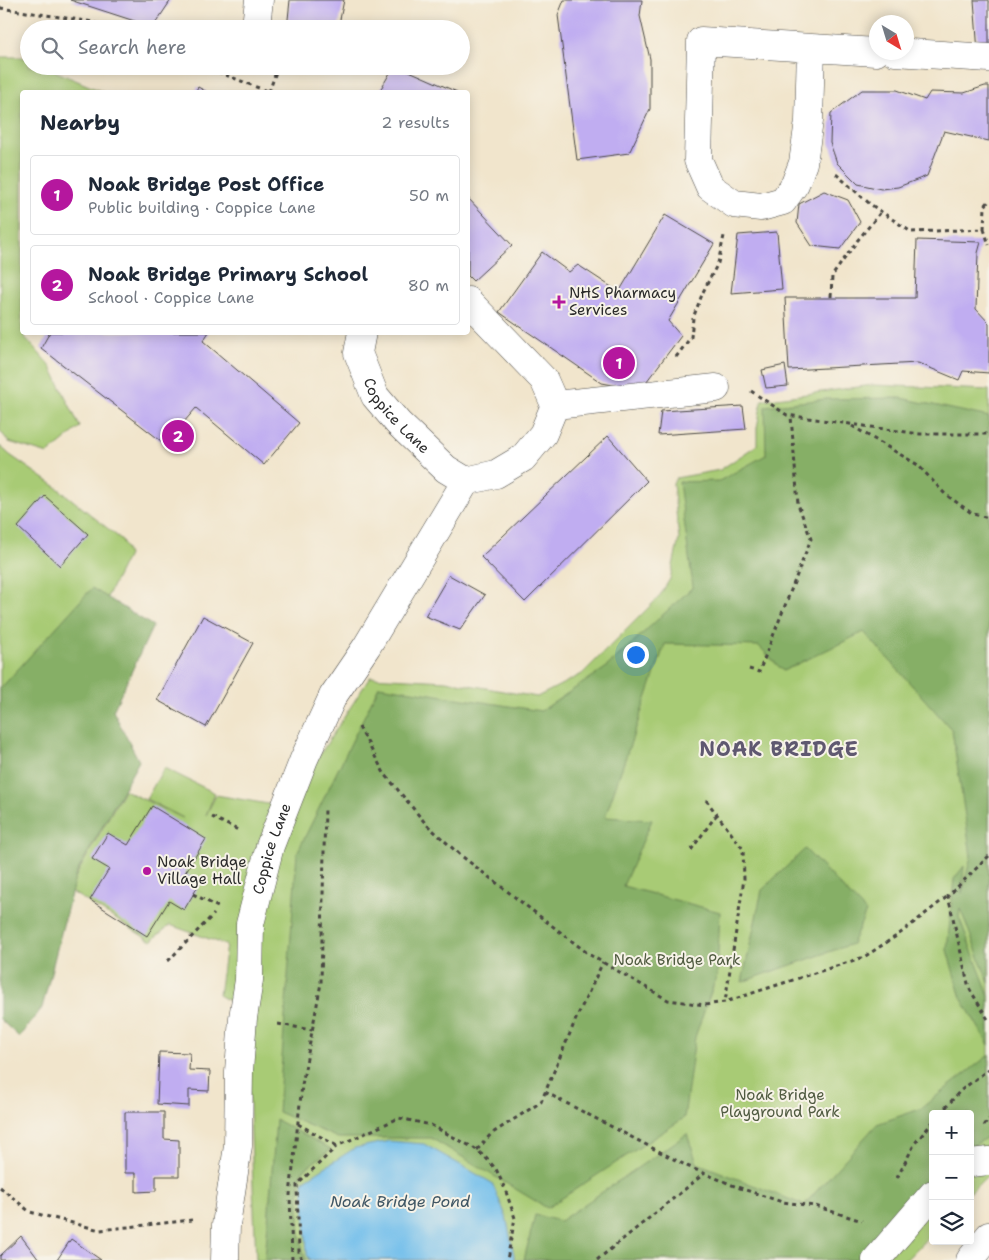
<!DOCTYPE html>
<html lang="en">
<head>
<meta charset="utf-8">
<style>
  body { margin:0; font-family:"Shantell Sans",sans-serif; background:#f2f2f3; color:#1f2937 }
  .controls { position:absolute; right:15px; bottom:15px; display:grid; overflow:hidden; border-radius:5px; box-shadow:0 2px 12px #0003 }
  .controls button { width:45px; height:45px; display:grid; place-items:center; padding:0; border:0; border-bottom:1px solid #e0e1e3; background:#fff; color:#1f2937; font:25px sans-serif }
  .compass { position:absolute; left:869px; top:15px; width:45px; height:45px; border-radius:50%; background:#fff; box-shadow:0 2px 12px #0003; rotate:142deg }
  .you { position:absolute; left:635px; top:654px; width:18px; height:18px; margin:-12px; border:4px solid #fff; border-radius:50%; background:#1a73e8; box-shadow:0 0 0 8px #1a73e833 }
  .badge { display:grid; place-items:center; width:32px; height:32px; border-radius:50%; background:#b5179e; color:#fff; font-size:16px; font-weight:700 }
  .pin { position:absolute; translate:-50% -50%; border:2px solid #fff; box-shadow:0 1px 5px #0006 }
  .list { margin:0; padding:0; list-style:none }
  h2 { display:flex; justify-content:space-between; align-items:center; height:65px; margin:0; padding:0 20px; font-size:21px }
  h2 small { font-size:16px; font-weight:400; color:#747a83 }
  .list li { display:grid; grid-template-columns:32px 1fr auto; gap:15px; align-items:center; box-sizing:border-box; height:80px; margin:0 10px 10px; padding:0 10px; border:1px solid #e0e1e3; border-radius:5px }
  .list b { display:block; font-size:19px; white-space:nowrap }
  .list p { margin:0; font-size:16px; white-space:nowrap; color:#747a83 }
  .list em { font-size:16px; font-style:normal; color:#747a83 }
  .icon { flex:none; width:28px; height:28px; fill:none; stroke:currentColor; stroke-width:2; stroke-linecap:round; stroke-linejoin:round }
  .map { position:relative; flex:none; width:989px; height:1260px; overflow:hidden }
  .search { position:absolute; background:#fff; box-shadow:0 2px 12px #0003; left:20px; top:20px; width:450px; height:55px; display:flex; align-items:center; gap:12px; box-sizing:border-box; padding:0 18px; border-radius:28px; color:#747a83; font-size:19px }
  .panel { position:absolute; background:#fff; box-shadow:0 2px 12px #0003; left:20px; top:90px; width:450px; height:245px; border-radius:5px }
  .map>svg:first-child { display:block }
  .green { fill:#a8cb74; stroke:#6a7b50 }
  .forest { fill:#86af66; stroke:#586d48 }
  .water { fill:#71beeb; stroke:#4e748b }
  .building { fill:#c0adf1 }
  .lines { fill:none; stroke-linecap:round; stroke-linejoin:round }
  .minor-casing { stroke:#494743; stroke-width:29 }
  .path { stroke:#494743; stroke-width:3; stroke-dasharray:4 4; stroke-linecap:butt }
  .minor { stroke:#fff; stroke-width:28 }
  .poi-dot { fill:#b5179e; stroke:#f7f3e8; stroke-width:2 }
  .labels { text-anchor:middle; stroke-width:4; stroke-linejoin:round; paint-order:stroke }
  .poi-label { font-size:15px; fill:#2b2b2b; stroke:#f7f3e8; text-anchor:start }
  .street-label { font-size:15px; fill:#2b2b2b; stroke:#f7f3e8 }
  .park-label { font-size:15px; fill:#505b41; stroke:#f7f3e8 }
  .water-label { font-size:16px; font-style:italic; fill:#405765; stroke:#f7f3e8 }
  .district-label { font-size:20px; font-weight:bold; letter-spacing:1px; fill:#5f5870; stroke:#f7f3e8 }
</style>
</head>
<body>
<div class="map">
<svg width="989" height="1260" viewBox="0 0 989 1260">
  <rect width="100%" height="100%" fill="#f7f3e8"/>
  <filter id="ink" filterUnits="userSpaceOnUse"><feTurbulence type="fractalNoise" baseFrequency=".02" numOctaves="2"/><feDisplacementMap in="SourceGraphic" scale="10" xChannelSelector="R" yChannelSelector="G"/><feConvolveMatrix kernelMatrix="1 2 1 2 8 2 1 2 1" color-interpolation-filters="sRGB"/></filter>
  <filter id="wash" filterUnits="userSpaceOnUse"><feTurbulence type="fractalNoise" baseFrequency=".0096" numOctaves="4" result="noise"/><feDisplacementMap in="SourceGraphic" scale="20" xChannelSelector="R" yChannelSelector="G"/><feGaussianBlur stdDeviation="1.12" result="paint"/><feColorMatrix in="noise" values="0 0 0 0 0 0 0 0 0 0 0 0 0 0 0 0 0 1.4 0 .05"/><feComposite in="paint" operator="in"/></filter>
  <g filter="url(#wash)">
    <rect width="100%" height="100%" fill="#f1e5cc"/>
    <g class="green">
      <path d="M0 57H22L29 60V66H43L103 92H22V332L26 333 24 336 51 367 80 427 48 454 9 442 0 431Z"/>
      <path d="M873 385 989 390V1145L970 1158V1114H933L876 1260H256L248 1061 247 1011 219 995 226 945 170 925 151 941 70 891 77 874 124 790 183 818 146 799 164 768 215 793 206 815 216 795 291 808 306 776 370 677 446 681 537 697 582 674 659 597 670 579 679 539 673 484 676 478 720 470 757 445V428L762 400Z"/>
      <path d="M0 446 10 455 59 489 122 540 128 555 0 812Z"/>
      <path d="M970 1170 989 1174 970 1193Z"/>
      <path d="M933 1206V1232L906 1260H884Z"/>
    </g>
    <g class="forest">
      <path d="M901 398 989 417V983L960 908 959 917 989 995V1045L961 998 947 950 954 879 964 866 962 893 971 856 952 730 864 632 783 671 759 646 665 644 605 817 652 820 623 886 720 912 717 975 695 1037 684 1118 547 1208 431 1138H338L278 1112 297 853 379 686 541 711 604 669 693 587 679 482 719 481 766 455 765 406 826 399Z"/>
      <path d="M92 588 153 626 113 711 139 761 76 874 42 1008 19 1037 0 1019V689Z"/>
      <path d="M805 849 866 912 852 944 742 982 762 890Z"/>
      <path d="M989 1055V1136L970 1148V1114H933V1185L871 1260H524L535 1215 560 1221 687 1134 697 1163 804 1205 877 1124 920 1109Z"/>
      <path d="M276 1120 331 1149 301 1172C299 1201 296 1232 306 1260H265Z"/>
    </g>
    <path class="water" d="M389 1141 424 1144 492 1183 506 1216 514 1255V1260H310L307 1255 303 1181 355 1148Z"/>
    <g id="blocks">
      <g class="building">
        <path d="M70 0H171L153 27Z"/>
        <path d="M290 0H344L338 29H287Z"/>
        <path d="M564 0H642L640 16 650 59V109L629 153 577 160 558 15Z"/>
        <path d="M974 0H989V51L978 52Z"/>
        <path d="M394 66H398L457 92H379Z"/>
        <path d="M985 86H989V141L944 131 927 176 898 187 881 189 858 184 837 163 830 143 831 113 862 90H897L925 100 930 92 964 93Z"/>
        <path d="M198 87 207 92H195Z"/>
        <path d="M824 191 848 200 860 222 840 249 812 246 797 223 799 204Z"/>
        <path d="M468 198 512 245 473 281 468 276Z"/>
        <path d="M665 215 714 244 668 321 681 336 640 390 602 383 499 312 542 252 569 272 578 265 619 292Z"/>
        <path d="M777 232 782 289 731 293 738 235Z"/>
        <path d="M917 240 981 242 978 253 976 309 989 323V373L963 371 959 380 918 363 789 370 785 298H915Z"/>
        <path d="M50 332H209L203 341 299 423 264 465 196 408 165 444 41 348Z"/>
        <path d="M785 365 788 386 766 388 762 370Z"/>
        <path d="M743 406 746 429 658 435 661 411Z"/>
        <path d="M608 436 647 481 525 602 481 557Z"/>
        <path d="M45 496 88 534 60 566 18 527Z"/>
        <path d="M449 575 485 595 460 630 425 616Z"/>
        <path d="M203 616 253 643 206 727 157 700Z"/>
        <path d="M152 806 206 839 185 873 200 883 184 910 169 901 147 936 90 900 109 869 92 859 108 833 128 845Z"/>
        <path d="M159 1052 190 1053 189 1070 210 1071 209 1091 189 1090V1106L157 1104Z"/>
        <path d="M125 1112H164V1139L179 1140V1176H156V1191L136 1192V1173H125Z"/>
        <path d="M21 1236 39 1260H0V1256Z"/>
        <path d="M71 1239 101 1260H57Z"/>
      </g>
    </g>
  </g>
  <g filter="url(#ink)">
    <use href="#blocks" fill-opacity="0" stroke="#494743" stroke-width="1"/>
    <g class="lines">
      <defs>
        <g id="minor">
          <path d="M256 26 259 0"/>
          <path d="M811 48 809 121 803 163 795 184 783 201 761 207 734 204 710 187 698 160 701 41 876 52"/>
          <path d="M895 52 989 58"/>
          <path id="s1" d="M362 332 358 353 375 396 398 423 446 469 466 481 496 474 523 458 543 434 555 405 544 380 468 301"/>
          <path d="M555 405 716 388"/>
          <path d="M970 1163 989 1161"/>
          <path id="s2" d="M225 1260 226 1225 238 1146 239 1071 243 1018 249 980 250 924 270 846 304 759 333 696 367 646 466 481"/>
          <path d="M876 1260 933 1194"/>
          <path d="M970 1260 989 1236"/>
        </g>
      </defs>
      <use href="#minor" class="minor-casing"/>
      <g class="path">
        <path d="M0 8 93 22 109 29"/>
        <path d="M203 66 269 92"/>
        <path d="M269 92 278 66"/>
        <path d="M836 174 870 204 911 232 984 229 985 206 989 201"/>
        <path d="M984 229 989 245"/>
        <path d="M831 297 832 276 857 241 881 212"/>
        <path d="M676 357 691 337 693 318 703 292 718 263 724 236"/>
        <path d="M751 391 787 415 920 434H989"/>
        <path d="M852 426 918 465 945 494 973 514 989 518"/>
        <path d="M749 669 759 672 811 539 798 504 791 416"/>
        <path d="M359 727 384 773 426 824 459 854 590 955 668 1000 705 1005 725 1002 864 957 898 935 948 896"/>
        <path d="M706 800 743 849 744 879 725 1002"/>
        <path d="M212 817 238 830"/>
        <path d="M691 850 717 814"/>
        <path d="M989 856 948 896 969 988 989 1021"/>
        <path d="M193 894 218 907"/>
        <path d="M168 961 214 914"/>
        <path d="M278 1024 312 1030"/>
        <path d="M545 1092 687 1166 737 1187 782 1202 815 1206 862 1221"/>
        <path d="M940 1114 960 1091 989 1069"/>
        <path d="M298 1124 337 1146"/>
        <path d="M984 1126 989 1119"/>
        <path d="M477 1150 491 1134 541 1102 576 1019 603 962"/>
        <path d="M897 1178 915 1143 933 1122"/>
        <path d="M0 1187 30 1212 100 1230 192 1220"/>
        <path d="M292 1260 290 1195 302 1085 321 983 325 808"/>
        <path d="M302 1260 299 1252 297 1185 337 1146 399 1118 431 1125 474 1148 486 1158 496 1169 505 1189 515 1218 507 1260"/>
        <path d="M597 1260 705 1173"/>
      </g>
      <use href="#minor" class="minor"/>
    </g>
  </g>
  <g class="poi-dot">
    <path d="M556.5 294.5h5v5h5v5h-5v5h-5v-5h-5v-5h5z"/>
    <circle cx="147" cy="871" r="5"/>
  </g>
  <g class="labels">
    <g class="poi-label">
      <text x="569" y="298">NHS Pharmacy<tspan x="569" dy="17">Services</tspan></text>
      <text x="157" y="867">Noak Bridge<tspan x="157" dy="17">Village Hall</tspan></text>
    </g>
    <g class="street-label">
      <text dy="5" stroke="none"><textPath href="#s1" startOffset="96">Coppice Lane</textPath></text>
      <text dy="5" stroke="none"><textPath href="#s2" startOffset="416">Coppice Lane</textPath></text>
    </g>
    <g class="park-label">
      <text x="677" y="965">Noak Bridge Park</text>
      <text x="780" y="1100">Noak Bridge<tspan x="780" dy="17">Playground Park</tspan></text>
    </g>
    <g class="water-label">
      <text x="400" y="1207">Noak Bridge Pond</text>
    </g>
    <g class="district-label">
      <text x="779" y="756">NOAK BRIDGE</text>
    </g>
  </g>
</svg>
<div class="controls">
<button>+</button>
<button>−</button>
<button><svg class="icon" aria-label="layers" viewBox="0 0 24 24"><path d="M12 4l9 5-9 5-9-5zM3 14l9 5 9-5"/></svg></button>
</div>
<svg class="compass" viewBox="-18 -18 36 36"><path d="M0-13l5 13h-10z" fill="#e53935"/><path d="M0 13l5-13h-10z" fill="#747a83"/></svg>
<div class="you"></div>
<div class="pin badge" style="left:619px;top:363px">1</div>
<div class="pin badge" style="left:178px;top:436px">2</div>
<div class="search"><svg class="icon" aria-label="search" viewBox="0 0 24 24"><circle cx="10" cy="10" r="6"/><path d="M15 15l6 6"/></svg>Search here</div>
<section class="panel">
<h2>Nearby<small>2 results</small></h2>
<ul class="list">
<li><span class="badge">1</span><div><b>Noak Bridge Post Office</b><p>Public building · Coppice Lane</p></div><em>50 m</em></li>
<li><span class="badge">2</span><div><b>Noak Bridge Primary School</b><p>School · Coppice Lane</p></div><em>80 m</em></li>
</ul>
</section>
</div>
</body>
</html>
